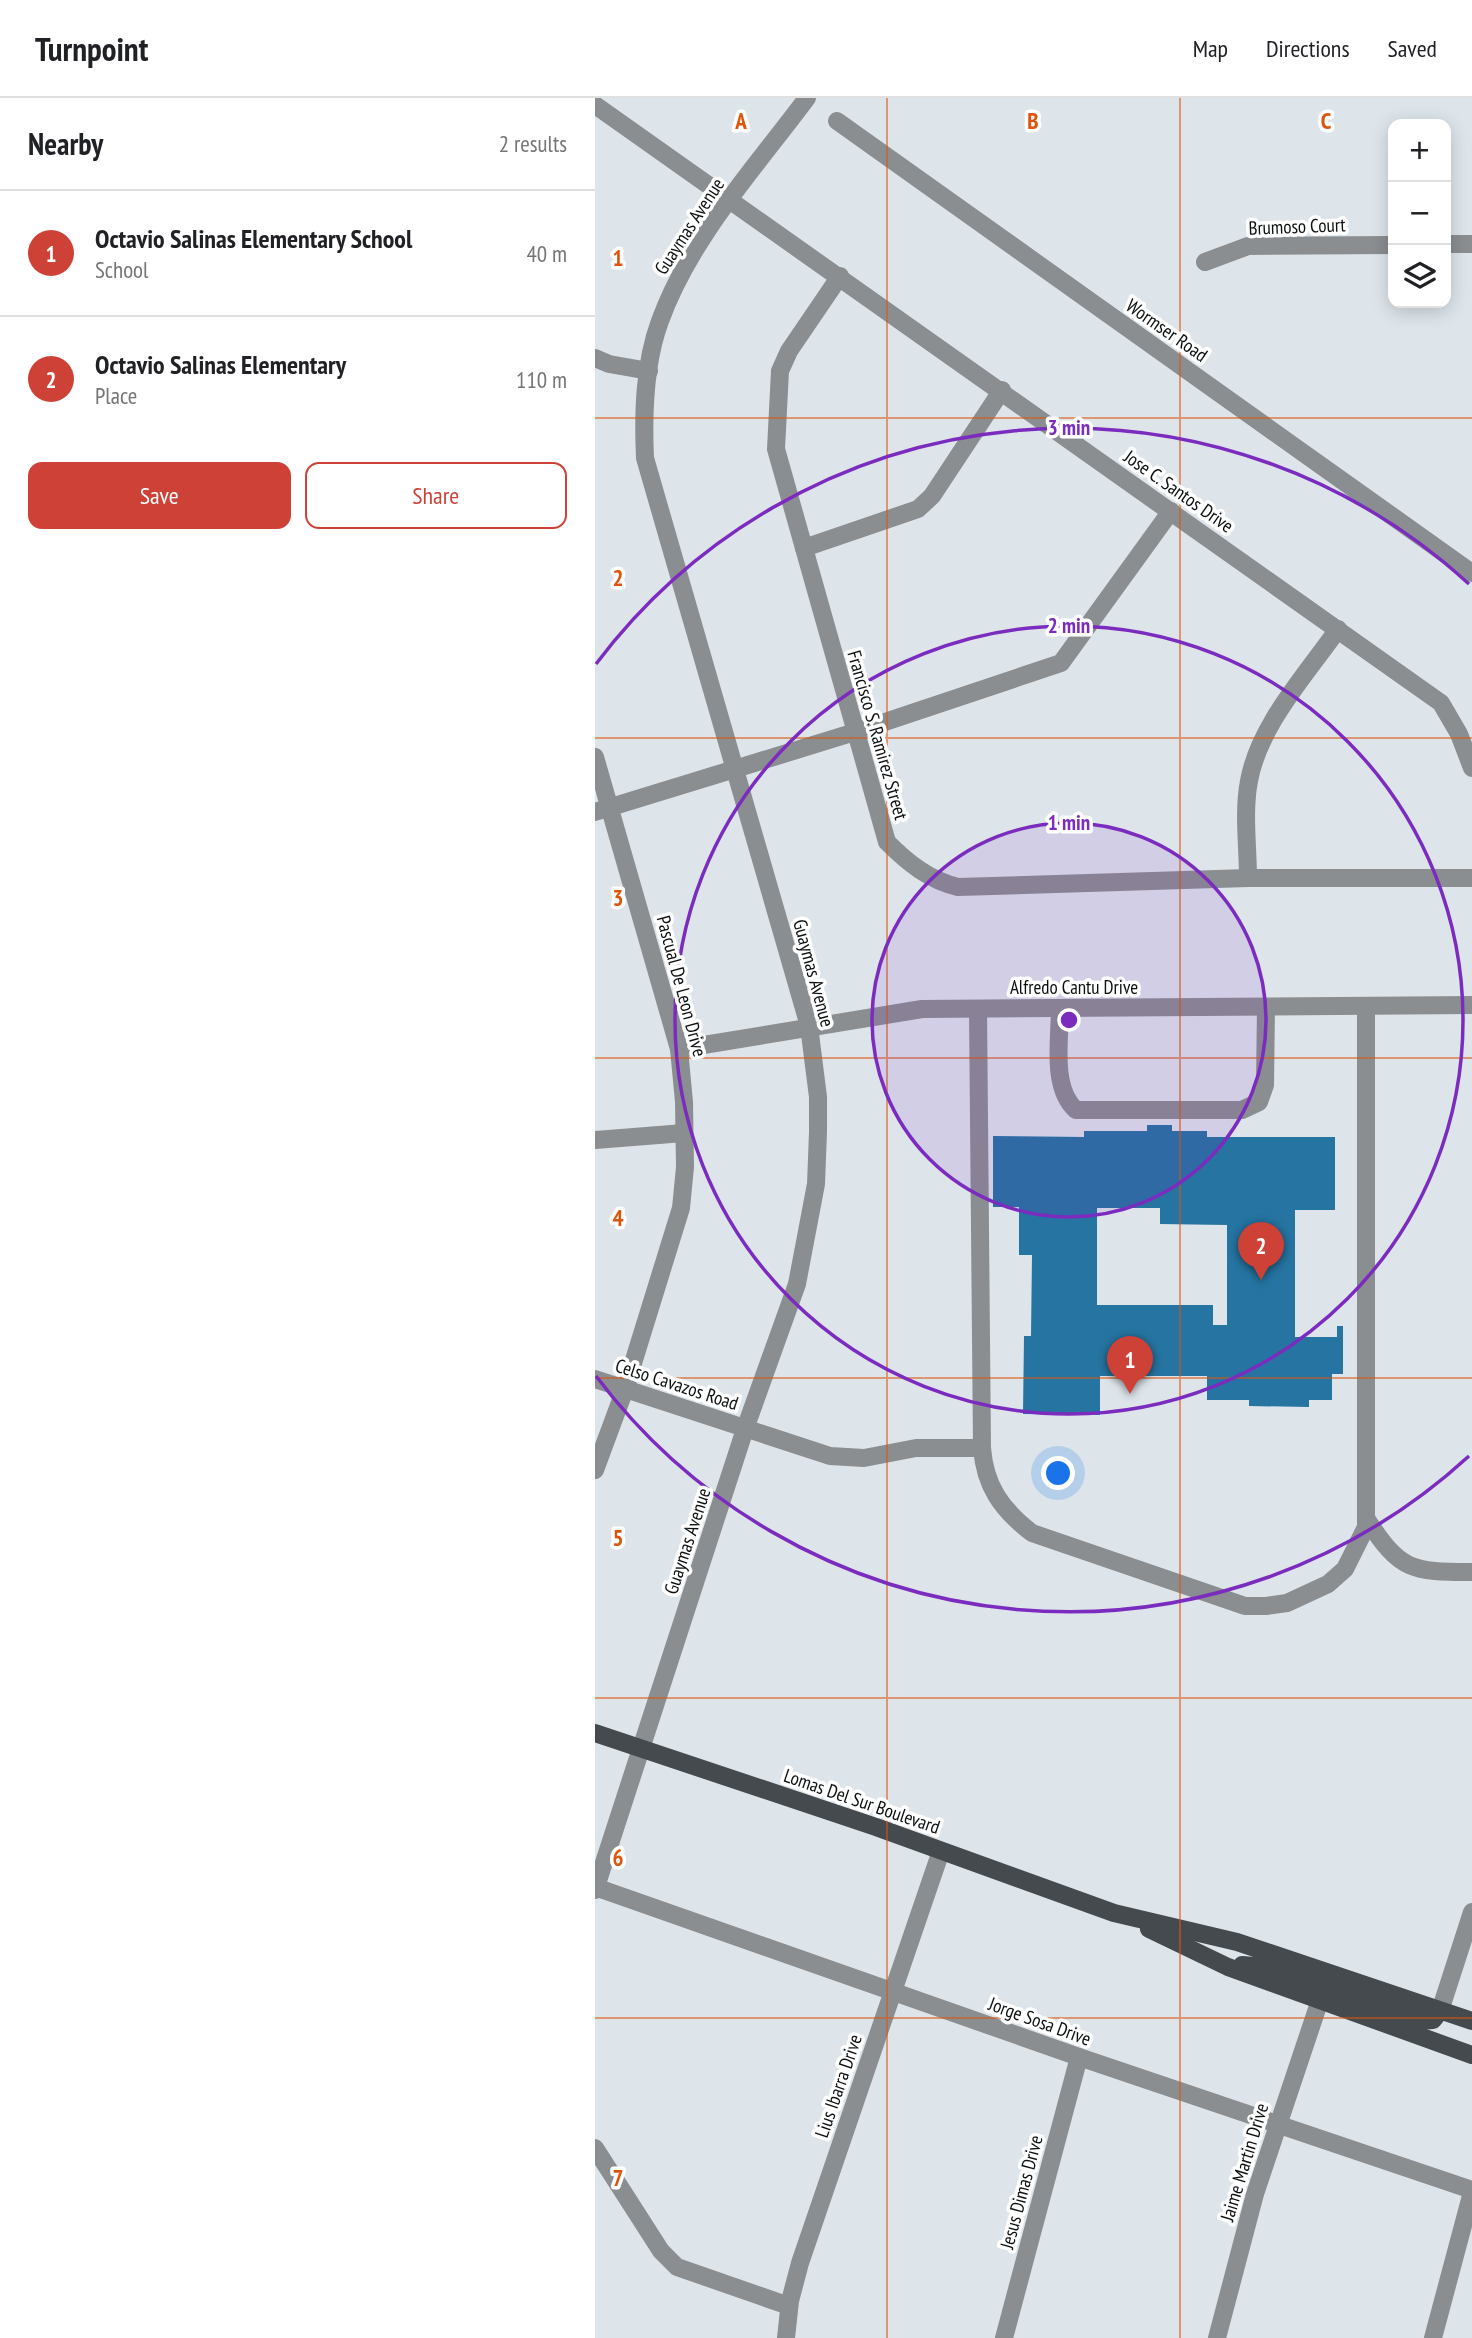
<!DOCTYPE html>
<html lang="en">
<head>
<meta charset="utf-8">
<style>
  body { margin:0; font-family:"PT Sans Narrow",sans-serif; background:#f2f2f2; color:#202124 }
  .controls { position:absolute; right:21px; top:21px; display:grid; overflow:hidden; border-radius:14px; box-shadow:0 4px 18px #0003 }
  .controls button { width:63px; height:63px; display:grid; place-items:center; padding:0; border:0; border-bottom:2px solid #e0e0e0; background:#fff; color:#202124; font:35px sans-serif }
  .you { position:absolute; left:464px; top:1376px; width:24px; height:24px; margin:-18px; border:5px solid #fff; border-radius:50%; background:#1a73e8; box-shadow:0 0 0 10px #1a73e833 }
  .badge { display:grid; place-items:center; width:46px; height:46px; border-radius:50%; background:#ce4137; color:#fff; font-size:23px; font-weight:700 }
  .pin { position:absolute; translate:-50% -58px; filter:drop-shadow(0 2px 4px #0008) }
  .pin::after { content:''; position:absolute; top:37px; width:24px; height:21px; background:inherit; clip-path:polygon(0 0,100% 0,50% 100%) }
  .list { margin:0; padding:0; list-style:none }
  h2 { display:flex; justify-content:space-between; align-items:center; height:91px; margin:0; padding:0 28px; font-size:30px }
  h2 small { font-size:23px; font-weight:400; color:#757577 }
  .list li { display:grid; grid-template-columns:46px 1fr auto; gap:21px; align-items:center; box-sizing:border-box; height:126px; padding:0 28px; border-top:2px solid #e0e0e0 }
  .list b { display:block; font-size:26px; white-space:nowrap }
  .list p { margin:0; font-size:23px; white-space:nowrap; color:#757577 }
  .list em { font-size:23px; font-style:normal; color:#757577 }
  .actions { display:flex; gap:14px; padding:21px 28px }
  .actions a { flex:1; padding:16px 0; border:2px solid #ce4137; border-radius:14px; text-align:center; font-size:24px; color:#ce4137 }
  .actions .main { background:#ce4137; color:#fff }
  .icon { flex:none; width:38px; height:38px; fill:none; stroke:currentColor; stroke-width:2; stroke-linecap:round; stroke-linejoin:round }
  .map { position:relative; flex:none; width:877px; height:2240px; overflow:hidden }
  header { display:flex; align-items:center; gap:42px; box-sizing:border-box; height:98px; padding:0 35px; background:#fff; border-bottom:2px solid #e0e0e0 }
  header strong { font-size:33px }
  nav { display:flex; gap:38px; margin-inline-start:auto; font-size:24px }
  main { display:flex }
  aside { flex:1; background:#fff }
  .map>svg:first-child { display:block }
  .building { fill:#2574a1; fill-rule:evenodd }
  .lines { fill:none; stroke-linecap:round; stroke-linejoin:round }
  .minor { stroke:#8b8e91; stroke-width:18 }
  .major { stroke:#444a4e; stroke-width:18 }
  .grid { fill:none; stroke:#dd550c; stroke-width:2; stroke-opacity:0.55 }
  .ring { fill:none; stroke:#7b2cbf; stroke-width:3.5 }
  .labels { text-anchor:middle; stroke-width:7; stroke-linejoin:round; paint-order:stroke }
  .street-label { font-size:19px; fill:#0c0f10; stroke:#fff }
  .grid-label { font-size:23px; text-anchor:middle; font-weight:bold; fill:#dd550c; stroke:#fff; stroke-width:7; stroke-linejoin:round; paint-order:stroke }
  .centre { fill:#7b2cbf; stroke:#fff; stroke-width:3.5 }
  .ring-label { font-size:21px; text-anchor:middle; font-weight:bold; fill:#7b2cbf; stroke:#fff; stroke-width:7; stroke-linejoin:round; paint-order:stroke }
</style>
</head>
<body>
<header>
<strong>Turnpoint</strong>
<nav><a>Map</a><a>Directions</a><a>Saved</a></nav>
</header>
<main>
<aside>
<h2>Nearby<small>2 results</small></h2>
<ul class="list">
<li><span class="badge">1</span><div><b>Octavio Salinas Elementary School</b><p>School</p></div><em>40 m</em></li>
<li><span class="badge">2</span><div><b>Octavio Salinas Elementary</b><p>Place</p></div><em>110 m</em></li>
</ul>
<div class="actions"><a class="main">Save</a><a>Share</a></div>
</aside>
<div class="map">
<svg width="877" height="2240" viewBox="0 0 877 2240">
  <rect width="100%" height="100%" fill="#dde5eb"/>
  <path class="building" d="M552 1027H577V1033H612V1039H740V1112H700V1239H742V1228H748V1276H737V1302H714V1309L654 1308V1302H612V1278H505V1317L428 1316 429 1238H436L437 1157H424V1109H398V1038L489 1039V1033H552ZM502 1110H565V1126L632 1127V1227H618V1207H502Z"/>
  <g class="lines">
    <g class="minor">
      <path d="M0 7 846 605 864 636 877 670"/>
      <path d="M242 23 877 475"/>
      <path d="M851 146H877"/>
      <path d="M610 164 653 148 798 147"/>
      <path d="M245 178 194 253 185 273 181 351 292 744C313 765 334 782 363 789L653 780H877"/>
      <path d="M0 260 14 266 54 273"/>
      <path d="M209 450 323 411 337 398 407 292"/>
      <path d="M0 659 84 951 89 1004 90 1069 86 1110 30 1291 0 1372"/>
      <path d="M0 714 260 634 466 565 576 413"/>
      <path d="M653 780C653 749 648 714 654 683 664 627 711 577 743 531"/>
      <path d="M465 910C465 941 456 990 481 1012H647L664 1004 670 987 671 909"/>
      <path d="M383 911 387 1350"/>
      <path d="M84 951 327 911 877 907"/>
      <path d="M0 1042 89 1035"/>
      <path d="M0 1281 235 1358 269 1360 321 1350H387C390 1388 406 1411 437 1435L650 1508H671L692 1505 733 1486 750 1471 771 1429V908"/>
      <path d="M771 1420C805 1473 816 1474 877 1474"/>
      <path d="M0 1789 484 1959 877 2092"/>
      <path d="M0 1792 150 1331 202 1186 221 1086 223 1034V999L214 928 50 360C48 316 49 266 65 223 95 140 160 70 212 0"/>
      <path d="M845 1913 877 1814"/>
      <path d="M0 2050 66 2153 82 2169 194 2208"/>
      <path d="M191 2240 195 2203 205 2165 346 1753"/>
      <path d="M409 2240 484 1959"/>
      <path d="M622 2240 660 2096 725 1902"/>
      <path d="M838 2240 877 2094"/>
    </g>
    <g class="major">
      <path d="M0 1635 281 1729 519 1815 642 1844 877 1923"/>
      <path d="M554 1831 633 1869 877 1957"/>
      <path d="M647 1867 672 1869 824 1923 838 1922 845 1913"/>
    </g>
  </g>
  <path class="grid" d="M292 0V2240M585 0V2240M0 320H877M0 640H877M0 960H877M0 1280H877M0 1600H877M0 1920H877"/>
  <circle cx="474" cy="922" r="197" fill="#7b2cbf" fill-opacity=".12"/>
  <g class="ring">
    <circle cx="474" cy="922" r="197"/>
    <circle cx="474" cy="922" r="394"/>
    <path d="M874 1358A592 592 0 0 1 1 1278M1 566A592 592 0 0 1 874 486"/>
  </g>
  <g class="labels">
    <g class="street-label">
      <text transform="translate(94 128) rotate(-57)" y="7">Guaymas Avenue</text>
      <text transform="translate(702 128) rotate(-2)" y="7">Brumoso Court</text>
      <text transform="translate(572 232) rotate(35)" y="7">Wormser Road</text>
      <text transform="translate(584 393) rotate(35)" y="7">Jose C. Santos Drive</text>
      <text transform="translate(283 637) rotate(74)" y="7">Francisco S. Ramirez Street</text>
      <text transform="translate(219 875) rotate(75)" y="7">Guaymas Avenue</text>
      <text transform="translate(87 888) rotate(75)" y="7">Pascual De Leon Drive</text>
      <text x="479" y="896">Alfredo Cantu Drive</text>
      <text transform="translate(82 1286) rotate(18)" y="7">Celso Cavazos Road</text>
      <text transform="translate(92 1443) rotate(-72)" y="7">Guaymas Avenue</text>
      <text transform="translate(267 1703) rotate(19)" y="7">Lomas Del Sur Boulevard</text>
      <text transform="translate(445 1923) rotate(20)" y="7">Jorge Sosa Drive</text>
      <text transform="translate(243 1988) rotate(-71)" y="7">Lius Ibarra Drive</text>
      <text transform="translate(649 2064) rotate(-73)" y="7">Jaime Martin Drive</text>
      <text transform="translate(426 2094) rotate(-75)" y="7">Jesus Dimas Drive</text>
    </g>
  </g>
  <g class="grid-label">
    <text x="146" y="31">A</text>
    <text x="438" y="31">B</text>
    <text x="731" y="31">C</text>
    <text x="23" y="168">1</text>
    <text x="23" y="488">2</text>
    <text x="23" y="808">3</text>
    <text x="23" y="1128">4</text>
    <text x="23" y="1448">5</text>
    <text x="23" y="1768">6</text>
    <text x="23" y="2088">7</text>
  </g>
  <circle cx="474" cy="922" r="10" class="centre"/>
  <g class="ring-label">
    <text x="474" y="337">3 min</text>
    <text x="474" y="535">2 min</text>
    <text x="474" y="732">1 min</text>
  </g>
</svg>
<div class="controls">
<button>+</button>
<button>−</button>
<button><svg class="icon" aria-label="layers" viewBox="0 0 24 24"><path d="M12 4l9 5-9 5-9-5zM3 14l9 5 9-5"/></svg></button>
</div>
<div class="you"></div>
<div class="pin badge" style="left:535px;top:1296px">1</div>
<div class="pin badge" style="left:666px;top:1182px">2</div>
</div>
</main>
</body>
</html>
